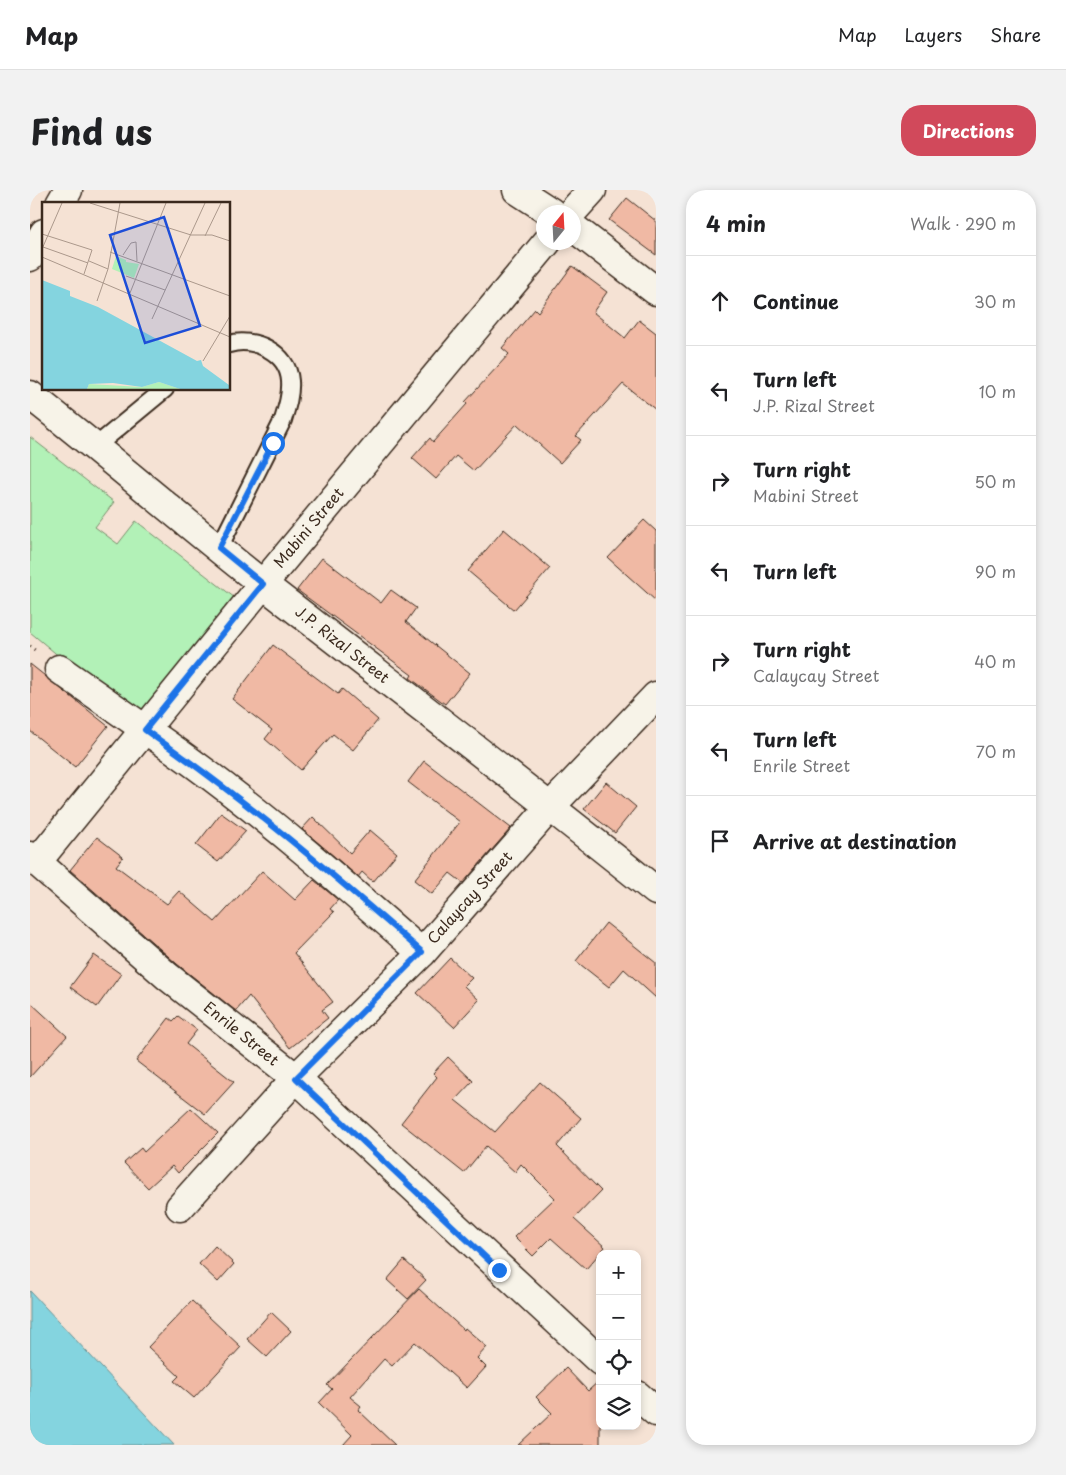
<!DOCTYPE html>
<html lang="en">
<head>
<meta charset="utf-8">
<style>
  body { margin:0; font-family:"Playpen Sans",sans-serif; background:#f2f2f2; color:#202124 }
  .controls { position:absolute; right:15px; bottom:15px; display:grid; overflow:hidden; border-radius:10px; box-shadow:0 2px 8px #0003 }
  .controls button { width:45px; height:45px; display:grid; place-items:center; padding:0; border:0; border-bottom:1px solid #e0e0e0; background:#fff; color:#202124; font:25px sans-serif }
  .compass { position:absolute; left:506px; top:15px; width:45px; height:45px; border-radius:50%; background:#fff; box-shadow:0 2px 8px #0003; rotate:18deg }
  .stop { position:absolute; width:15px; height:15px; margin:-11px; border:4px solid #1a73e8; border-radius:50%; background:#fff }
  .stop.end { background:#1a73e8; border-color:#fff; box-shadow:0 1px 5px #0008 }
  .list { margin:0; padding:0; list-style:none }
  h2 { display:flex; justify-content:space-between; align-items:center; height:65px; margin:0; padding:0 20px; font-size:21px }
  h2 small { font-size:16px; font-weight:400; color:#757577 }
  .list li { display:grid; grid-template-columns:32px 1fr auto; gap:15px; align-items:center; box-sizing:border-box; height:90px; padding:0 20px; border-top:1px solid #e0e0e0 }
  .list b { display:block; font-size:19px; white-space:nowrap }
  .list p { margin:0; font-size:16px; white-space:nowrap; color:#757577 }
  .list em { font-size:16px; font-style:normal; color:#757577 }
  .icon { flex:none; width:28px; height:28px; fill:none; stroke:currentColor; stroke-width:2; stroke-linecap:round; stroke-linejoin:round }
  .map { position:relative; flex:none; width:626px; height:1255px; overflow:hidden; border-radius:20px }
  header { display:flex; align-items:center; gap:30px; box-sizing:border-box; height:70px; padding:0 25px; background:#fff; border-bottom:1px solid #e0e0e0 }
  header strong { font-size:24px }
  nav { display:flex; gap:28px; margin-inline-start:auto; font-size:18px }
  .intro { display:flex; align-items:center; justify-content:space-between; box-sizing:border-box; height:120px; padding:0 30px }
  h1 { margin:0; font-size:35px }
  .button { padding:12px 22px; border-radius:20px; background:#d1495b; color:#fff; font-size:18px; font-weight:700 }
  main { display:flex; gap:30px; padding:0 30px }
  aside { flex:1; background:#fff; border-radius:20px; box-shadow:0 2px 8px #0003 }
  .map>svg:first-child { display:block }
  .green { fill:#b2f1b7; stroke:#768e6a }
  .water { fill:#84d4df; stroke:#679092 }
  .building { fill:#f0b9a4; stroke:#3b2a1e }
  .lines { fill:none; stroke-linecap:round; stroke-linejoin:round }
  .lane-casing { stroke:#3b2a1e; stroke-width:20 }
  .street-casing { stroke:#3b2a1e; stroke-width:31 }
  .secondary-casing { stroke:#3b2a1e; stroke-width:31 }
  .path { stroke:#3b2a1e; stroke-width:3; stroke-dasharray:1 4; stroke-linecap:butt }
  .lane { stroke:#f7f3e8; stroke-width:16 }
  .street { stroke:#f7f3e8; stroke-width:28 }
  .secondary { stroke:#f7f3e8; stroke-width:28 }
  .route { stroke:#1a73e8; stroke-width:6 }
  .labels { text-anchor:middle; stroke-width:4; stroke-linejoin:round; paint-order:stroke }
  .street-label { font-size:15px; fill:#3b2a1e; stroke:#f7f3e8 }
  .inset-road { fill:none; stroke:#ab988b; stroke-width:1 }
  .view { fill:#1d4ed8; fill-opacity:0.15; stroke:#1d4ed8; stroke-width:2.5 }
  .inset-edge { fill:none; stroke:#3b2a1e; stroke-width:2.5 }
</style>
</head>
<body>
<header>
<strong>Map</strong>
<nav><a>Map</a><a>Layers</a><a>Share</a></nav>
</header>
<div class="intro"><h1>Find us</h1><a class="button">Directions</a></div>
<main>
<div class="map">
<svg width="626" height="1255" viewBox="0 0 626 1255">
  <rect width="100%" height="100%" fill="#f5e2d4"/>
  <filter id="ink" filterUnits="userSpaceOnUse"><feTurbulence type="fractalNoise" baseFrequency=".02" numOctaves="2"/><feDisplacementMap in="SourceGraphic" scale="10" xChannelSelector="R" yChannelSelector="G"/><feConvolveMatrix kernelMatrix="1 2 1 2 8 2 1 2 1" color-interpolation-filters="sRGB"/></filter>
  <g filter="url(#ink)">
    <path class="green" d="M0 247 84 312 65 337 88 354 106 331 205 408 105 530 0 442Z"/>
    <path class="water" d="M0 1101 144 1255H0Z"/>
    <g class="building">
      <path d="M597 8 626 31V65L579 30Z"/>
      <path d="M542 76 577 102 563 122 595 148 609 130 626 143V220L593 194 546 246 551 250 530 273 487 234 444 281 426 266 406 289 382 268 400 248 403 252 437 214 435 212 479 164 472 158 505 119 508 122Z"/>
      <path d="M614 330 626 341V411L578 368Z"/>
      <path d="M474 339 520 378 484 420 438 381Z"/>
      <path d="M292 368 351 413 361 400 386 418 376 432 440 483 415 514 380 488 382 485 267 400Z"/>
      <path d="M243 455 308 504 312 499 348 530 323 560 303 544 271 580 235 549 242 540 202 509Z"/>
      <path d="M0 474 78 536 45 577 0 541Z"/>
      <path d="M394 571 481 638 433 693 420 683 402 704 384 690 430 632 378 592Z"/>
      <path d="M576 592 606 617 585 643 554 619Z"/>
      <path d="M191 623 216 641 188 672 166 655Z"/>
      <path d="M283 627 320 663 340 640 367 663 343 692 332 682 328 687 272 639Z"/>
      <path d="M67 647 93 667 86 676 137 714 149 701 185 732 232 681 265 710 284 690 308 710 300 719 304 722 264 763 303 812 292 820 298 828 260 858 219 806 206 821 147 774 40 680Z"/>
      <path d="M576 733 626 773V808L594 779 579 797 546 771Z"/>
      <path d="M64 765 91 784 67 817 40 797Z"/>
      <path d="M420 768 442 788 434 796 449 810 424 837 387 803Z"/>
      <path d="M0 812 37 846 0 887Z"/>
      <path d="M148 826 167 840 156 854 204 892 175 924 106 871 139 828 143 831Z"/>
      <path d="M418 867 443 891 425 910 465 942 510 892 551 928 527 956 571 1001 544 1029 575 1057 556 1079 521 1048 503 1066 484 1047 525 1008 491 974 485 982 456 956 434 983 371 933 407 887 403 883Z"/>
      <path d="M161 918 188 943 148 983 142 976 118 998 94 973 111 958 114 962Z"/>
      <path d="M185 1056 204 1074 188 1092 169 1074Z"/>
      <path d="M374 1070 396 1090 378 1109 357 1090Z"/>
      <path d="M389 1099 434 1140 435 1138 457 1157 447 1168 456 1177 437 1198 385 1152 362 1176 354 1169 320 1207 331 1216 328 1220 365 1255H313L322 1245 289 1213 302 1199 297 1195Z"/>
      <path d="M162 1111 211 1157 164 1208 144 1191 149 1186 118 1157Z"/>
      <path d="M241 1122 261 1141 237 1167 217 1149Z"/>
      <path d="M536 1178 558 1201 570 1190V1255H488L522 1223 506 1207Z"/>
    </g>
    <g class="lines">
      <defs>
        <g id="lane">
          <path d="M66 256 135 199"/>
          <path d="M189 358 253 230C257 217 261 204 260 191 258 162 224 147 199 154"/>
        </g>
        <g id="street">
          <path d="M487 0 521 22"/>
          <path d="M542 22 562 0"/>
          <path d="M544 38 626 101"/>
          <path d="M29 479C73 510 117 540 160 571 241 630 317 697 392 763"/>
          <path d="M0 666 137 786 266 888 570 1171"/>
          <path d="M7 672 233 394 517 52"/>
          <path d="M150 1017 266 888 392 763 521 616 626 506"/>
          <path d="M607 1205 626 1222"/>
        </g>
        <g id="secondary">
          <path d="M30 14 38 0"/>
          <path d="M0 67 14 43"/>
          <path d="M0 205C79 267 155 333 234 395 365 497 497 597 626 701"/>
        </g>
      </defs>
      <use href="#lane" class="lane-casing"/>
      <use href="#street" class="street-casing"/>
      <use href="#secondary" class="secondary-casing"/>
      <path class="path" d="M0 456 7 462"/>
      <use href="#lane" class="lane"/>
      <use href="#street" class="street"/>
      <use href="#secondary" class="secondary"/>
    </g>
  </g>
  <g class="lines" filter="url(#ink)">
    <path class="route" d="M243 253 189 358 233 394 115 540C212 607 303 684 392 762L266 888 469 1080"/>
  </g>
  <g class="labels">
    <g class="street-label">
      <text transform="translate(279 338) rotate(-50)" y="5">Mabini Street</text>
      <text transform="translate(312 455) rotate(38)" y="5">J.P. Rizal Street</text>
      <text transform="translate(440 708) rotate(-48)" y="5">Calaycay Street</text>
      <text transform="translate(211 844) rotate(39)" y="5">Enrile Street</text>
    </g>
  </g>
  <g transform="translate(12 12)">
    <rect width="188" height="188" fill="#f5e2d4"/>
    <path d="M74 54 84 58V60L97 62 92 76 70 67ZM117 180 138 187H45L47 182 100 185Z" fill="#b2f1b7"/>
    <path d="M0 78 28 89V94L56 105 155 159 159 158 161 164 187 183V187H138L117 180 100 185 71 181 47 182 45 187H0Z" fill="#84d4df"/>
    <path class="inset-road" d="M48 1 149 33H170L188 39M0 32 50 48 42 72M163 34 179 1M1 45 46 61M0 47 20 1M68 50 188 94M81 53 89 41 94 40 95 59M0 55 188 135M47 59 66 67M84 74 123 88M88 91 124 1M55 99 66 67 78 1M110 117 163 1M161 159 188 114"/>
    <path class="view" d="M122 15 158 124 103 141 68 33Z"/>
    <rect width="188" height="188" class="inset-edge"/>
  </g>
</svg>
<div class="controls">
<button>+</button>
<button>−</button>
<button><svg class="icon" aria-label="locate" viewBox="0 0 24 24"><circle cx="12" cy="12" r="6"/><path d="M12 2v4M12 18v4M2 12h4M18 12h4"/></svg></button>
<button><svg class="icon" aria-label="layers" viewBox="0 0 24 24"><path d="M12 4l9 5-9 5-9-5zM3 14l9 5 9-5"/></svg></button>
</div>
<svg class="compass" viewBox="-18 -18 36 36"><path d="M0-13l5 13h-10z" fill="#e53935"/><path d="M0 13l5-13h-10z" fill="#757577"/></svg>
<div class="stop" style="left:243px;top:253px"></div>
<div class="stop end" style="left:469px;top:1080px"></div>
</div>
<aside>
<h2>4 min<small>Walk · 290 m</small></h2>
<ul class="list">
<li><svg class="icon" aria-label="ahead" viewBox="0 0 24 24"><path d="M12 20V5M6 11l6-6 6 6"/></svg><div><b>Continue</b></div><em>30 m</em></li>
<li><svg class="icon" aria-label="left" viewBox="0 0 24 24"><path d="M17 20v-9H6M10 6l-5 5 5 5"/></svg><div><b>Turn left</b><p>J.P. Rizal Street</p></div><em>10 m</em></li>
<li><svg class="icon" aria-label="right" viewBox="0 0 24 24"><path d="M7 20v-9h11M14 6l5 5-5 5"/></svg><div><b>Turn right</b><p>Mabini Street</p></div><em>50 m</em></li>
<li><svg class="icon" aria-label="left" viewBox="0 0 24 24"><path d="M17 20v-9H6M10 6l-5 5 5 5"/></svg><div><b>Turn left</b></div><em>90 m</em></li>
<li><svg class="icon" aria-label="right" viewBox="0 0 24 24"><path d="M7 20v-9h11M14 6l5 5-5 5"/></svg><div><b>Turn right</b><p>Calaycay Street</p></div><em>40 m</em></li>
<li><svg class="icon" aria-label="left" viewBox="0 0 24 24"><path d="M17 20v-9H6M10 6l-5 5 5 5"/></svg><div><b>Turn left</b><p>Enrile Street</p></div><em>70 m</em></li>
<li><svg class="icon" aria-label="arrive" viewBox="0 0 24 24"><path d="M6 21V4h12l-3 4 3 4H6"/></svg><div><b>Arrive at destination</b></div></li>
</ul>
</aside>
</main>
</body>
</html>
